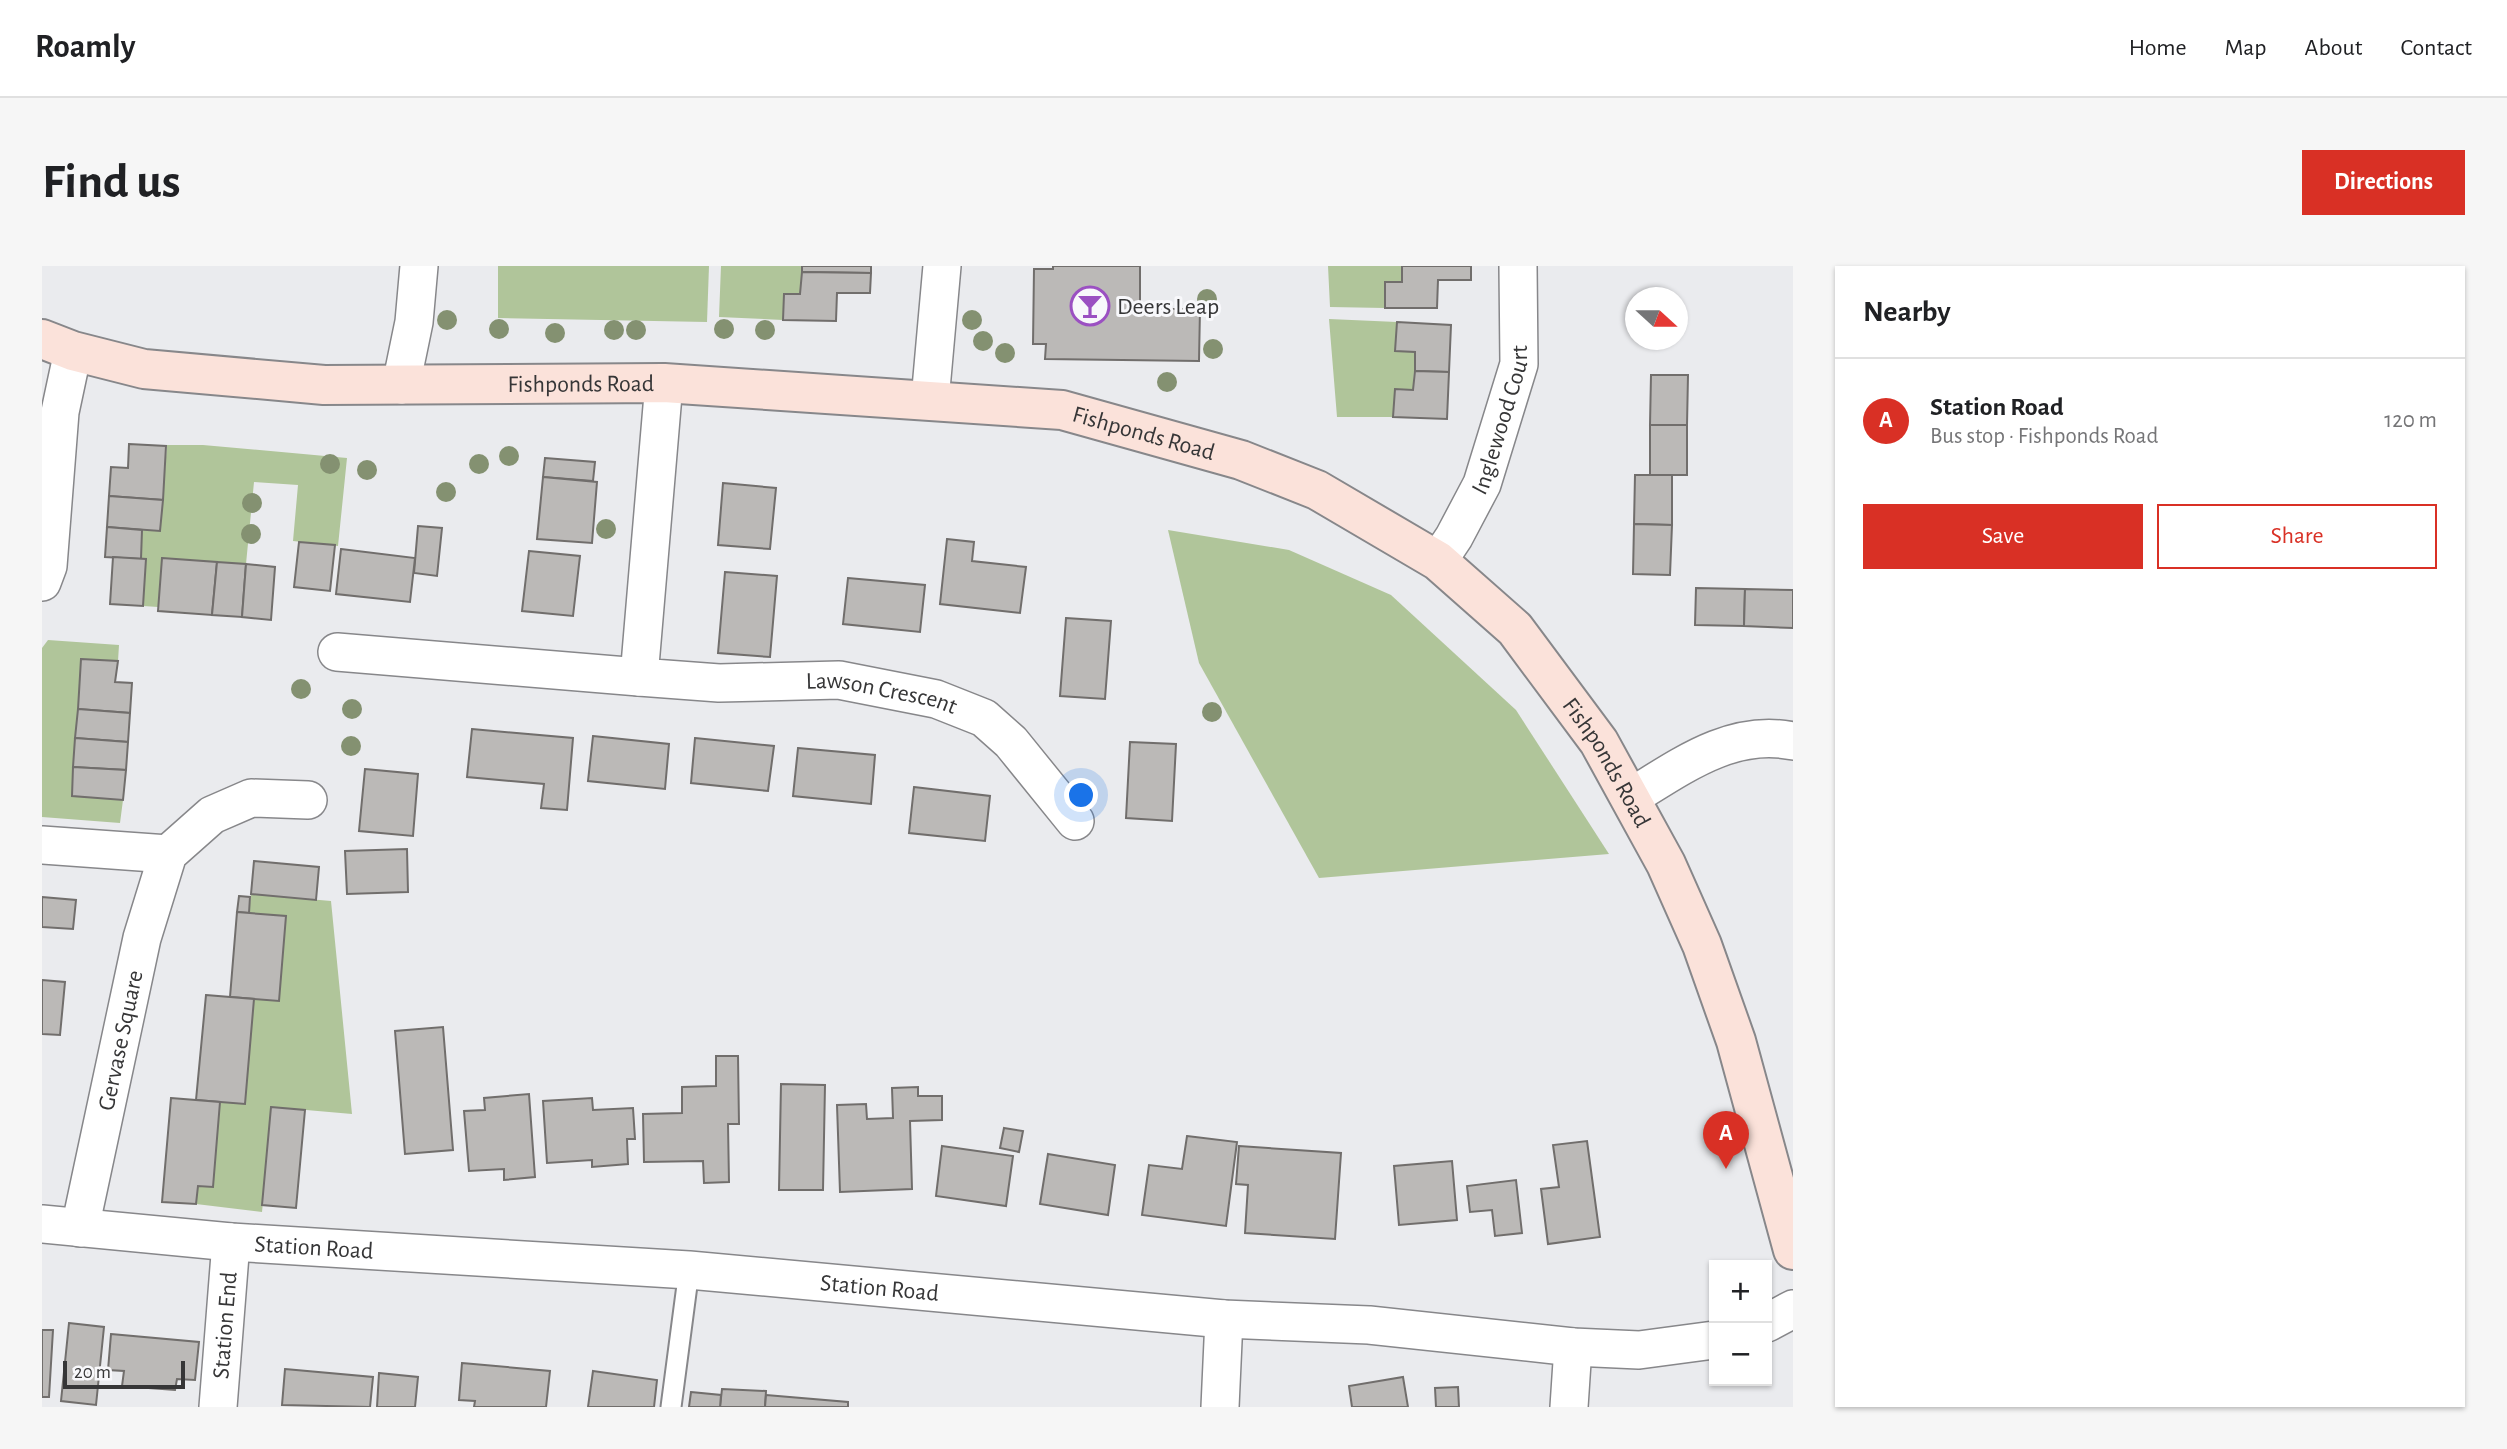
<!DOCTYPE html>
<html lang="en">
<head>
<meta charset="utf-8">
<style>
  body { margin:0; font-family:"Alegreya Sans",sans-serif; background:#f6f6f6; color:#202124 }
  .controls { position:absolute; right:21px; bottom:21px; display:grid; overflow:hidden; border-radius:0px; box-shadow:0 2px 5px #0004 }
  .controls button { width:63px; height:63px; display:grid; place-items:center; padding:0; border:0; border-bottom:2px solid #e0e0e0; background:#fff; color:#202124; font:35px sans-serif }
  .compass { position:absolute; left:1583px; top:21px; width:63px; height:63px; border-radius:50%; background:#fff; box-shadow:0 2px 5px #0004; rotate:111deg }
  .scale { position:absolute; left:21px; bottom:18px; width:122px; box-sizing:border-box; padding-left:7px; border:4px solid #363637; border-top:0; font-size:19px; line-height:24px; white-space:nowrap; color:#363637; -webkit-text-stroke:5px #f8f8fb; paint-order:stroke }
  .you { position:absolute; left:1040px; top:530px; width:24px; height:24px; margin:-18px; border:5px solid #fff; border-radius:50%; background:#1a73e8; box-shadow:0 0 0 10px #1a73e833 }
  .badge { display:grid; place-items:center; width:46px; height:46px; border-radius:50%; background:#d93025; color:#fff; font-size:23px; font-weight:700 }
  .pin { position:absolute; translate:-50% -58px; filter:drop-shadow(0 2px 4px #0008) }
  .pin::after { content:''; position:absolute; top:37px; width:24px; height:21px; background:inherit; clip-path:polygon(0 0,100% 0,50% 100%) }
  .list { margin:0; padding:0; list-style:none }
  h2 { display:flex; justify-content:space-between; align-items:center; height:91px; margin:0; padding:0 28px; font-size:30px }
  h2 small { font-size:23px; font-weight:400; color:#757577 }
  .list li { display:grid; grid-template-columns:46px 1fr auto; gap:21px; align-items:center; box-sizing:border-box; height:126px; padding:0 28px; border-top:2px solid #e0e0e0 }
  .list b { display:block; font-size:26px; white-space:nowrap }
  .list p { margin:0; font-size:23px; white-space:nowrap; color:#757577 }
  .list em { font-size:23px; font-style:normal; color:#757577 }
  .actions { display:flex; gap:14px; padding:21px 28px }
  .actions a { flex:1; padding:16px 0; border:2px solid #d93025; border-radius:0px; text-align:center; font-size:24px; color:#d93025 }
  .actions .main { background:#d93025; color:#fff }
  .map { position:relative; flex:none; width:1751px; height:1141px; overflow:hidden; border-radius:0px }
  header { display:flex; align-items:center; gap:42px; box-sizing:border-box; height:98px; padding:0 35px; background:#fff; border-bottom:2px solid #e0e0e0 }
  header strong { font-size:33px }
  nav { display:flex; gap:38px; margin-inline-start:auto; font-size:24px }
  .intro { display:flex; align-items:center; justify-content:space-between; box-sizing:border-box; height:168px; padding:0 42px }
  h1 { margin:0; font-size:49px }
  .button { padding:18px 32px; border-radius:0px; background:#d93025; color:#fff; font-size:24px; font-weight:700 }
  main { display:flex; gap:42px; padding:0 42px }
  aside { flex:1; background:#fff; border-radius:0px; box-shadow:0 2px 5px #0004 }
  .map>svg:first-child { display:block }
  .green { fill:#b0c59a }
  .building { fill:#bbb9b7; stroke:#716e6c; stroke-width:2 }
  .lines { fill:none; stroke-linecap:round; stroke-linejoin:round }
  .lane-casing { stroke:#87878a; stroke-width:23 }
  .street-casing { stroke:#87878a; stroke-width:40 }
  .secondary-casing { stroke:#87878a; stroke-width:42 }
  .lane { stroke:#fff; stroke-width:19 }
  .street { stroke:#fff; stroke-width:37 }
  .secondary { stroke:#fbe2da; stroke-width:38 }
  .tree { fill:#849171 }
  .labels { text-anchor:middle; stroke-width:6; stroke-linejoin:round; paint-order:stroke }
  .poi-label { font-size:24px; fill:#363637; stroke:#f8f8fb; text-anchor:start }
  .street-label { font-size:24px; fill:#363637; stroke:#f8f8fb }
</style>
</head>
<body>
<header>
<strong>Roamly</strong>
<nav><a>Home</a><a>Map</a><a>About</a><a>Contact</a></nav>
</header>
<div class="intro"><h1>Find us</h1><a class="button">Directions</a></div>
<main>
<div class="map">
<svg width="1751" height="1141" viewBox="0 0 1751 1141">
  <rect width="100%" height="100%" fill="#eaebee"/>
  <g class="green">
    <path d="M456 0H667L665 56 456 52Z"/>
    <path d="M679 0H760L758 28H742L741 54 677 51Z"/>
    <path d="M1286 0H1360V16H1343V42L1288 41Z"/>
    <path d="M1287 53 1355 56 1353 84 1373 86 1371 124H1353L1351 151H1295Z"/>
    <path d="M125 179H161L305 192 296 280 251 275 256 219 212 216 204 298 120 292 116 341 101 340 104 294 99 293 100 264 118 265Z"/>
    <path d="M1126 264 1247 284 1349 329 1474 444 1567 588 1277 612 1157 397Z"/>
    <path d="M6 374 77 379 76 395 39 393 30 530 81 534 78 557 0 551V382Z"/>
    <path d="M209 628 289 635 310 848 230 841 220 946 154 938 156 920 171 921 178 836 203 838 212 733 237 735 244 651 207 647Z"/>
  </g>
  <g class="building">
    <path d="M760 0H829V7L760 6Z"/>
    <path d="M1011 0H1098V43H1158L1157 95 1003 93 1004 78H991L992 3H1011Z"/>
    <path d="M1360 0H1429V14H1396L1395 42H1343V16H1360Z"/>
    <path d="M760 6 829 7 828 27H795L794 55 741 54 742 28H758Z"/>
    <path d="M1355 56 1409 59 1407 106 1373 105V86L1353 85Z"/>
    <path d="M1373 105 1407 106 1405 153 1351 151 1353 123 1371 124Z"/>
    <path d="M1609 109H1646L1645 159H1608Z"/>
    <rect x="1608" y="159" width="37" height="50"/>
    <path d="M87 178 124 180 121 234 67 230 69 201 86 202Z"/>
    <path d="M503 192 553 196 551 215 501 211Z"/>
    <path d="M1593 209H1630V259L1592 258Z"/>
    <path d="M501 211 555 216 550 277 495 273Z"/>
    <path d="M681 217 734 222 728 283 676 279Z"/>
    <path d="M67 230 121 234 118 265 65 261Z"/>
    <path d="M1592 258 1630 259 1628 309 1591 308Z"/>
    <path d="M376 260 400 262 395 310 372 307Z"/>
    <path d="M65 261 100 264 99 293 63 291Z"/>
    <path d="M905 273 932 276 930 295 984 301 978 347 898 338Z"/>
    <path d="M257 276 293 279 288 325 252 321Z"/>
    <path d="M299 283 373 292 368 336 294 328Z"/>
    <path d="M487 285 538 290 531 350 480 345Z"/>
    <path d="M71 291 104 293 101 340 68 338Z"/>
    <path d="M120 292 175 296 170 349 116 345Z"/>
    <path d="M175 296 204 298 200 351 170 349Z"/>
    <path d="M204 298 233 301 229 354 200 351Z"/>
    <path d="M683 306 735 310 728 391 676 387Z"/>
    <path d="M806 312 883 319 878 366 801 358Z"/>
    <path d="M1654 322 1703 323 1702 360 1653 359Z"/>
    <path d="M1703 323 1751 324V362L1702 360Z"/>
    <path d="M1024 352 1069 355 1063 433 1018 430Z"/>
    <path d="M39 393 76 395 73 416 90 417 88 447 36 443Z"/>
    <path d="M36 443 88 447 86 476 33 472Z"/>
    <path d="M430 463 531 472 525 544 499 542 502 518 425 511Z"/>
    <path d="M551 470 627 478 623 523 546 515Z"/>
    <path d="M33 472 86 476 84 504 31 501Z"/>
    <path d="M653 472 732 480 726 525 649 517Z"/>
    <path d="M1088 476 1134 478 1130 555 1084 552Z"/>
    <path d="M756 482 833 489 829 538 751 530Z"/>
    <path d="M31 501 84 504 81 534 30 530Z"/>
    <path d="M323 503 376 508 371 570 317 565Z"/>
    <path d="M872 521 948 530 943 575 867 567Z"/>
    <path d="M365 583 366 626 305 628 303 585Z"/>
    <path d="M212 595 277 601 274 634 209 628Z"/>
    <path d="M197 630 208 631 207 647 195 646Z"/>
    <path d="M0 631 34 634 31 663 0 661Z"/>
    <path d="M195 646 244 650 237 735 188 731Z"/>
    <path d="M0 714 23 716 18 769 0 768Z"/>
    <path d="M164 729 212 733 203 838 154 834Z"/>
    <path d="M401 761 411 884 363 888 353 765Z"/>
    <path d="M674 790H696L697 858H686L687 916 662 917 661 895 602 896 601 848 640 847V821L674 820Z"/>
    <path d="M739 818 783 819 781 924H737Z"/>
    <path d="M876 821V830H900V854L868 855 870 923 798 926 795 839 824 838 825 853 851 852 850 822Z"/>
    <path d="M487 828 493 911 462 914V903L427 905 422 845 443 844 442 832Z"/>
    <path d="M129 832 178 836 171 921 156 920 154 938 120 936Z"/>
    <path d="M550 832 551 844 591 842 593 873H585L586 898 550 901V894L505 897 501 835Z"/>
    <path d="M229 841 263 844 254 942 220 939Z"/>
    <path d="M962 862 981 865 977 886 958 882Z"/>
    <path d="M1145 870 1195 876 1184 960 1100 949 1107 899 1140 903Z"/>
    <path d="M1545 875 1558 971 1506 978 1499 923 1517 921 1511 879Z"/>
    <path d="M900 880 971 890 964 940 894 930Z"/>
    <path d="M1197 880 1299 887 1293 973 1203 967 1206 919 1194 918Z"/>
    <path d="M1006 888 1073 899 1066 949 998 938Z"/>
    <path d="M1410 895 1415 954 1357 959 1352 900Z"/>
    <path d="M1474 914 1480 967 1453 970 1450 944 1428 946 1425 920Z"/>
    <path d="M27 1057 62 1061 54 1139 19 1135Z"/>
    <path d="M0 1064H11L7 1131H0Z"/>
    <path d="M69 1068 157 1076 153 1114 135 1113 133 1124 80 1120 82 1105 66 1104Z"/>
    <path d="M420 1097 508 1105 504 1141H432L433 1135 417 1134Z"/>
    <path d="M243 1103 331 1111 328 1141 240 1139Z"/>
    <path d="M551 1105 615 1114 612 1141H546Z"/>
    <path d="M337 1107 376 1111 373 1141H335Z"/>
    <path d="M1361 1111 1366 1141H1310L1307 1120Z"/>
    <path d="M1416 1121 1417 1141H1394L1393 1122Z"/>
    <path d="M680 1123 724 1125 723 1141H678Z"/>
    <path d="M649 1126 679 1129 678 1141H647Z"/>
    <path d="M724 1129 806 1136V1141H723Z"/>
  </g>
  <g class="lines">
    <defs>
      <path id="lane" d="M629 1141 647 1004"/>
      <g id="street">
        <path id="s1" d="M622 117 597 411 677 417 797 414 894 433 942 452 969 476 1033 555"/>
        <path d="M359 119 372 56 377 0"/>
        <path d="M888 134 900 0"/>
        <path id="s2" d="M1396 295 1412 271 1440 218 1477 98 1476 0"/>
        <path d="M0 316 6 300 18 146 31 85"/>
        <path d="M295 386 597 411"/>
        <path d="M1589 531C1638 501 1690 462 1751 475"/>
        <path d="M0 579 126 588"/>
        <path id="s3" d="M0 958 189 976 647 1004 1182 1053 1327 1059 1531 1081 1597 1084 1672 1074"/>
        <path id="s4" d="M38 962 100 672 126 588 170 549 209 532 266 534"/>
        <path d="M1725 1057 1751 1043"/>
        <path id="s5" d="M176 1141 189 976"/>
        <path d="M1178 1141 1182 1053"/>
        <path d="M1527 1141 1531 1081"/>
      </g>
      <g id="secondary">
        <path id="s6" d="M0 73 31 85 102 103 282 119 622 117 1020 144 1199 194 1275 224 1396 295 1473 363 1557 476 1624 598 1660 679 1694 775 1751 984"/>
      </g>
    </defs>
    <use href="#lane" class="lane-casing"/>
    <use href="#street" class="street-casing"/>
    <use href="#secondary" class="secondary-casing"/>
    <use href="#lane" class="lane"/>
    <use href="#street" class="street"/>
    <use href="#secondary" class="secondary"/>
  </g>
  <g class="tree">
    <circle cx="1165" cy="33" r="10"/>
    <circle cx="405" cy="54" r="10"/>
    <circle cx="930" cy="54" r="10"/>
    <circle cx="457" cy="63" r="10"/>
    <circle cx="682" cy="63" r="10"/>
    <circle cx="572" cy="64" r="10"/>
    <circle cx="594" cy="64" r="10"/>
    <circle cx="723" cy="64" r="10"/>
    <circle cx="513" cy="67" r="10"/>
    <circle cx="941" cy="75" r="10"/>
    <circle cx="1171" cy="83" r="10"/>
    <circle cx="963" cy="87" r="10"/>
    <circle cx="1125" cy="116" r="10"/>
    <circle cx="467" cy="190" r="10"/>
    <circle cx="288" cy="198" r="10"/>
    <circle cx="437" cy="198" r="10"/>
    <circle cx="325" cy="204" r="10"/>
    <circle cx="404" cy="226" r="10"/>
    <circle cx="210" cy="237" r="10"/>
    <circle cx="564" cy="263" r="10"/>
    <circle cx="209" cy="268" r="10"/>
    <circle cx="259" cy="423" r="10"/>
    <circle cx="310" cy="443" r="10"/>
    <circle cx="1170" cy="446" r="10"/>
    <circle cx="309" cy="480" r="10"/>
  </g>
  <defs>
    <symbol id="bar-ring" viewBox="-11 -11 22 22"><circle r="9.5" fill="#f8f8fb" stroke="#9b50c2" stroke-width="1.5"/><path d="M-6-5H6L.8 .8V4.5H3.5V6h-7V4.5H-.8V.8Z" fill="#9b50c2"/></symbol>
  </defs>
  <g fill-rule="evenodd">
    <use href="#bar-ring" x="1026" y="18" width="44" height="44"/>
  </g>
  <g class="labels">
    <g class="poi-label">
      <text x="1075" y="48">Deers Leap</text>
    </g>
    <g class="street-label">
      <text dy="8" stroke="none"><textPath href="#s6" startOffset="544">Fishponds Road</textPath></text>
      <text dy="8" stroke="none"><textPath href="#s2" startOffset="156">Inglewood Court</textPath></text>
      <text dy="8" stroke="none"><textPath href="#s6" startOffset="1111">Fishponds Road</textPath></text>
      <text dy="8" stroke="none"><textPath href="#s1" startOffset="539">Lawson Crescent</textPath></text>
      <text dy="8" stroke="none"><textPath href="#s6" startOffset="1699">Fishponds Road</textPath></text>
      <text dy="8" stroke="none"><textPath href="#s4" startOffset="192">Gervase Square</textPath></text>
      <text dy="8" stroke="none"><textPath href="#s3" startOffset="273">Station Road</textPath></text>
      <text dy="8" stroke="none"><textPath href="#s3" startOffset="840">Station Road</textPath></text>
      <text dy="8" stroke="none"><textPath href="#s5" startOffset="82">Station End</textPath></text>
    </g>
  </g>
</svg>
<div class="controls">
<button>+</button>
<button>−</button>
</div>
<svg class="compass" viewBox="-18 -18 36 36"><path d="M0-13l5 13h-10z" fill="#e53935"/><path d="M0 13l5-13h-10z" fill="#757577"/></svg>
<div class="scale">20 m</div>
<div class="you"></div>
<div class="pin badge" style="left:1684px;top:903px">A</div>
</div>
<aside>
<h2>Nearby<small></small></h2>
<ul class="list">
<li><span class="badge">A</span><div><b>Station Road</b><p>Bus stop · Fishponds Road</p></div><em>120 m</em></li>
</ul>
<div class="actions"><a class="main">Save</a><a>Share</a></div>
</aside>
</main>
</body>
</html>
